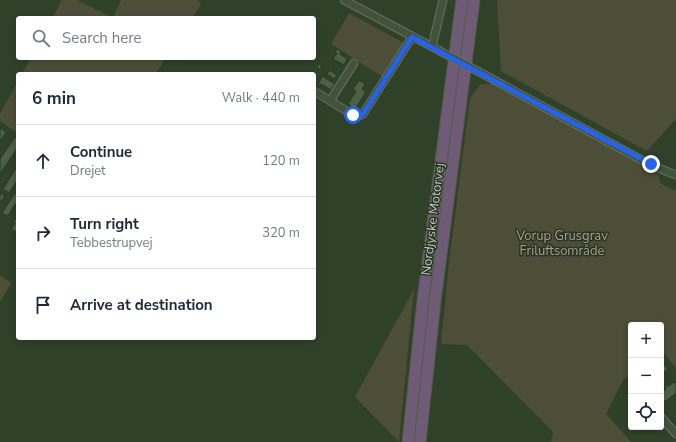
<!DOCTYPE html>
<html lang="en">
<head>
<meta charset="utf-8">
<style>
  body { margin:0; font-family:"Nunito Sans",sans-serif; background:#f2f2f3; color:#1f2937 }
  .controls { position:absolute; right:12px; bottom:12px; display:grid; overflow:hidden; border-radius:4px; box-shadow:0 2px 6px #0003 }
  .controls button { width:36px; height:36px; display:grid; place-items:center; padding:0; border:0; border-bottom:1px solid #e0e1e3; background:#fff; color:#1f2937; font:20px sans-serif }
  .stop { position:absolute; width:12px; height:12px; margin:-9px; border:3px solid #2563eb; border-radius:50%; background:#fff }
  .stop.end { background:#2563eb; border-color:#fff; box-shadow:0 1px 4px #0008 }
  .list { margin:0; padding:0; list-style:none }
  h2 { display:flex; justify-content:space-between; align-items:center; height:52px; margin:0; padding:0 16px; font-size:17px }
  h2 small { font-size:13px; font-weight:400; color:#747a83 }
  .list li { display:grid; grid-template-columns:26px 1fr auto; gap:12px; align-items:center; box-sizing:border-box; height:72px; padding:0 16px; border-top:1px solid #e0e1e3 }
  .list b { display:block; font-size:15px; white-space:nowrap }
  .list p { margin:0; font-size:13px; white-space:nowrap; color:#747a83 }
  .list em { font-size:13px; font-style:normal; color:#747a83 }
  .icon { flex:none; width:22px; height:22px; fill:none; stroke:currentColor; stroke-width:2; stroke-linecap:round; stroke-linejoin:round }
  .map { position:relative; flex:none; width:676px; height:442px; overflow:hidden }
  .search { position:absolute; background:#fff; box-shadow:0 2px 6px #0003; left:16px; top:16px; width:300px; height:44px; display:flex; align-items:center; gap:10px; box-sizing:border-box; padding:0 14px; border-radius:4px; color:#747a83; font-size:15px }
  .panel { position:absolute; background:#fff; box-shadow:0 2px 6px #0003; left:16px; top:72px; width:300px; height:268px; border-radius:4px }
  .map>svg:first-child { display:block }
  .green { fill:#4d4e38 }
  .building { fill:#4c6046; stroke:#293824 }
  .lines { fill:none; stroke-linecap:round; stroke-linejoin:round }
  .minor-casing { stroke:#63715e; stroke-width:9 }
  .highway-casing { stroke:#4d5b48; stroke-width:13 }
  .minor { stroke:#43513d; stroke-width:7 }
  .highway { stroke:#705b76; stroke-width:11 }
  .minor-bridge-casing { stroke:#63715e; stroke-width:9; stroke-linecap:butt }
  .minor-bridge { stroke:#43513d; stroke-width:7 }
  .route { stroke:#2563eb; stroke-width:5 }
  .labels { text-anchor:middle; stroke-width:3; stroke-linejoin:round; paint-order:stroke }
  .street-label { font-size:13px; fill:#becbba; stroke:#273622 }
  .park-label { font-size:13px; fill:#ae9b90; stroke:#273622 }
</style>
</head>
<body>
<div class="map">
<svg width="676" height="442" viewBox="0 0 676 442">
  <rect width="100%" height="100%" fill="#304129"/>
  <g class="green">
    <path d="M62 0H77L113 18 121 0H198L201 5 192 18H52Z"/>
    <path d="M497 0H676V119L647 151 501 71Z"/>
    <path d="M349 13 404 43 383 77 331 44Z"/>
    <path d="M31 58H166L155 74H22Z"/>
    <path d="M18 81V133L0 121V114Z"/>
    <path d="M481 84H493L643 163 657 173 661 184 676 191V368L661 350V325H631V373L623 380 606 414 631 442H551L553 432 467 345 441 344 449 263 470 98Z"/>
    <path d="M0 275 11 283 0 302Z"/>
    <path d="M414 289 399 442 355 397Z"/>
  </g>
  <g class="building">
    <path d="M337 49 341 51 340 54 347 59 344 65 333 59 337 53 335 52Z"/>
    <path d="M319 64 322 66 319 69 317 67Z"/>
    <path d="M330 70 337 75 334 79 327 74Z"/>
    <path d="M322 76 335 84 331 90 321 84 320 86 318 85Z"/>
    <path d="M359 80 365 84 362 89 366 92 355 109 348 104 356 91 353 89Z"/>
    <path d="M0 128 6 132 0 142Z"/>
    <path d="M15 137 18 139V147L0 174V159Z"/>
    <path d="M18 165V179L9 193 3 189Z"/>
    <path d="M0 193 5 196 0 203Z"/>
    <path d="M15 193 18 195V206L15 204 8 216 2 213Z"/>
    <path d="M18 218V233L12 230V228L15 223 13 222 15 219 17 220Z"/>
    <path d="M661 361 668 369 661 375Z"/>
    <path d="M674 382 676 384V393L665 402 661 397V393L666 389 665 387 666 385 669 386Z"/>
  </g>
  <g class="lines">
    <defs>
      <g id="minor">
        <path d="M344 0 438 50"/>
        <path d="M432 47 443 0"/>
        <path d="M483 74 651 165 676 175"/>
        <path d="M314 91 353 115 358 116 363 114 412 37"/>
        <path d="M330 101 354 63"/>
        <path d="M661 417 676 434"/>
      </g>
      <g id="highway">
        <path d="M408 442 423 300 462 0"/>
        <path d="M420 442 435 301 474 0"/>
      </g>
    </defs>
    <use href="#minor" class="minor-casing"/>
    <use href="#highway" class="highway-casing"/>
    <use href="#minor" class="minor"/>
    <use href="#highway" class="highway"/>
    <defs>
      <path id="minor-bridge" d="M438 50 483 74"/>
    </defs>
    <use href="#minor-bridge" class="minor-bridge-casing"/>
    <use href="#minor-bridge" class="minor-bridge"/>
  </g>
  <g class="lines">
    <path class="route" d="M353 115 358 116 363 114 412 37 651 164"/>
  </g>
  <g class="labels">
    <g class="street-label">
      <text transform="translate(432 219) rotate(-83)" y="5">Nordjyske Motorvej</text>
    </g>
    <g class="park-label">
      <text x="562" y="240">Vorup Grusgrav<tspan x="562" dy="15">Friluftsområde</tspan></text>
    </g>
  </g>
</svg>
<div class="controls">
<button>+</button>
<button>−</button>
<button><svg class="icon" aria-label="locate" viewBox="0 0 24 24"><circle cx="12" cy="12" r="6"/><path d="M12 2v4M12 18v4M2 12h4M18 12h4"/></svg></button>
</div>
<div class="stop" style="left:353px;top:115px"></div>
<div class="stop end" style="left:651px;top:164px"></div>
<div class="search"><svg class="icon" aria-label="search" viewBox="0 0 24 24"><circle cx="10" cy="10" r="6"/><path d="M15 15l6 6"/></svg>Search here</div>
<section class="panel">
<h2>6 min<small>Walk · 440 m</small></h2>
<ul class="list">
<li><svg class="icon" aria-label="ahead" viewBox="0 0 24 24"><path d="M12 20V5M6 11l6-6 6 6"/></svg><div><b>Continue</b><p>Drejet</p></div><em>120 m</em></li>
<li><svg class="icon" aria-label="right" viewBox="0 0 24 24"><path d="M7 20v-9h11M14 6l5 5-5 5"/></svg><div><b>Turn right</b><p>Tebbestrupvej</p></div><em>320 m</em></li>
<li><svg class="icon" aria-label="arrive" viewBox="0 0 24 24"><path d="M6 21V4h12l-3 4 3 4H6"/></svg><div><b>Arrive at destination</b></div></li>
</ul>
</section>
</div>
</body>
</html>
